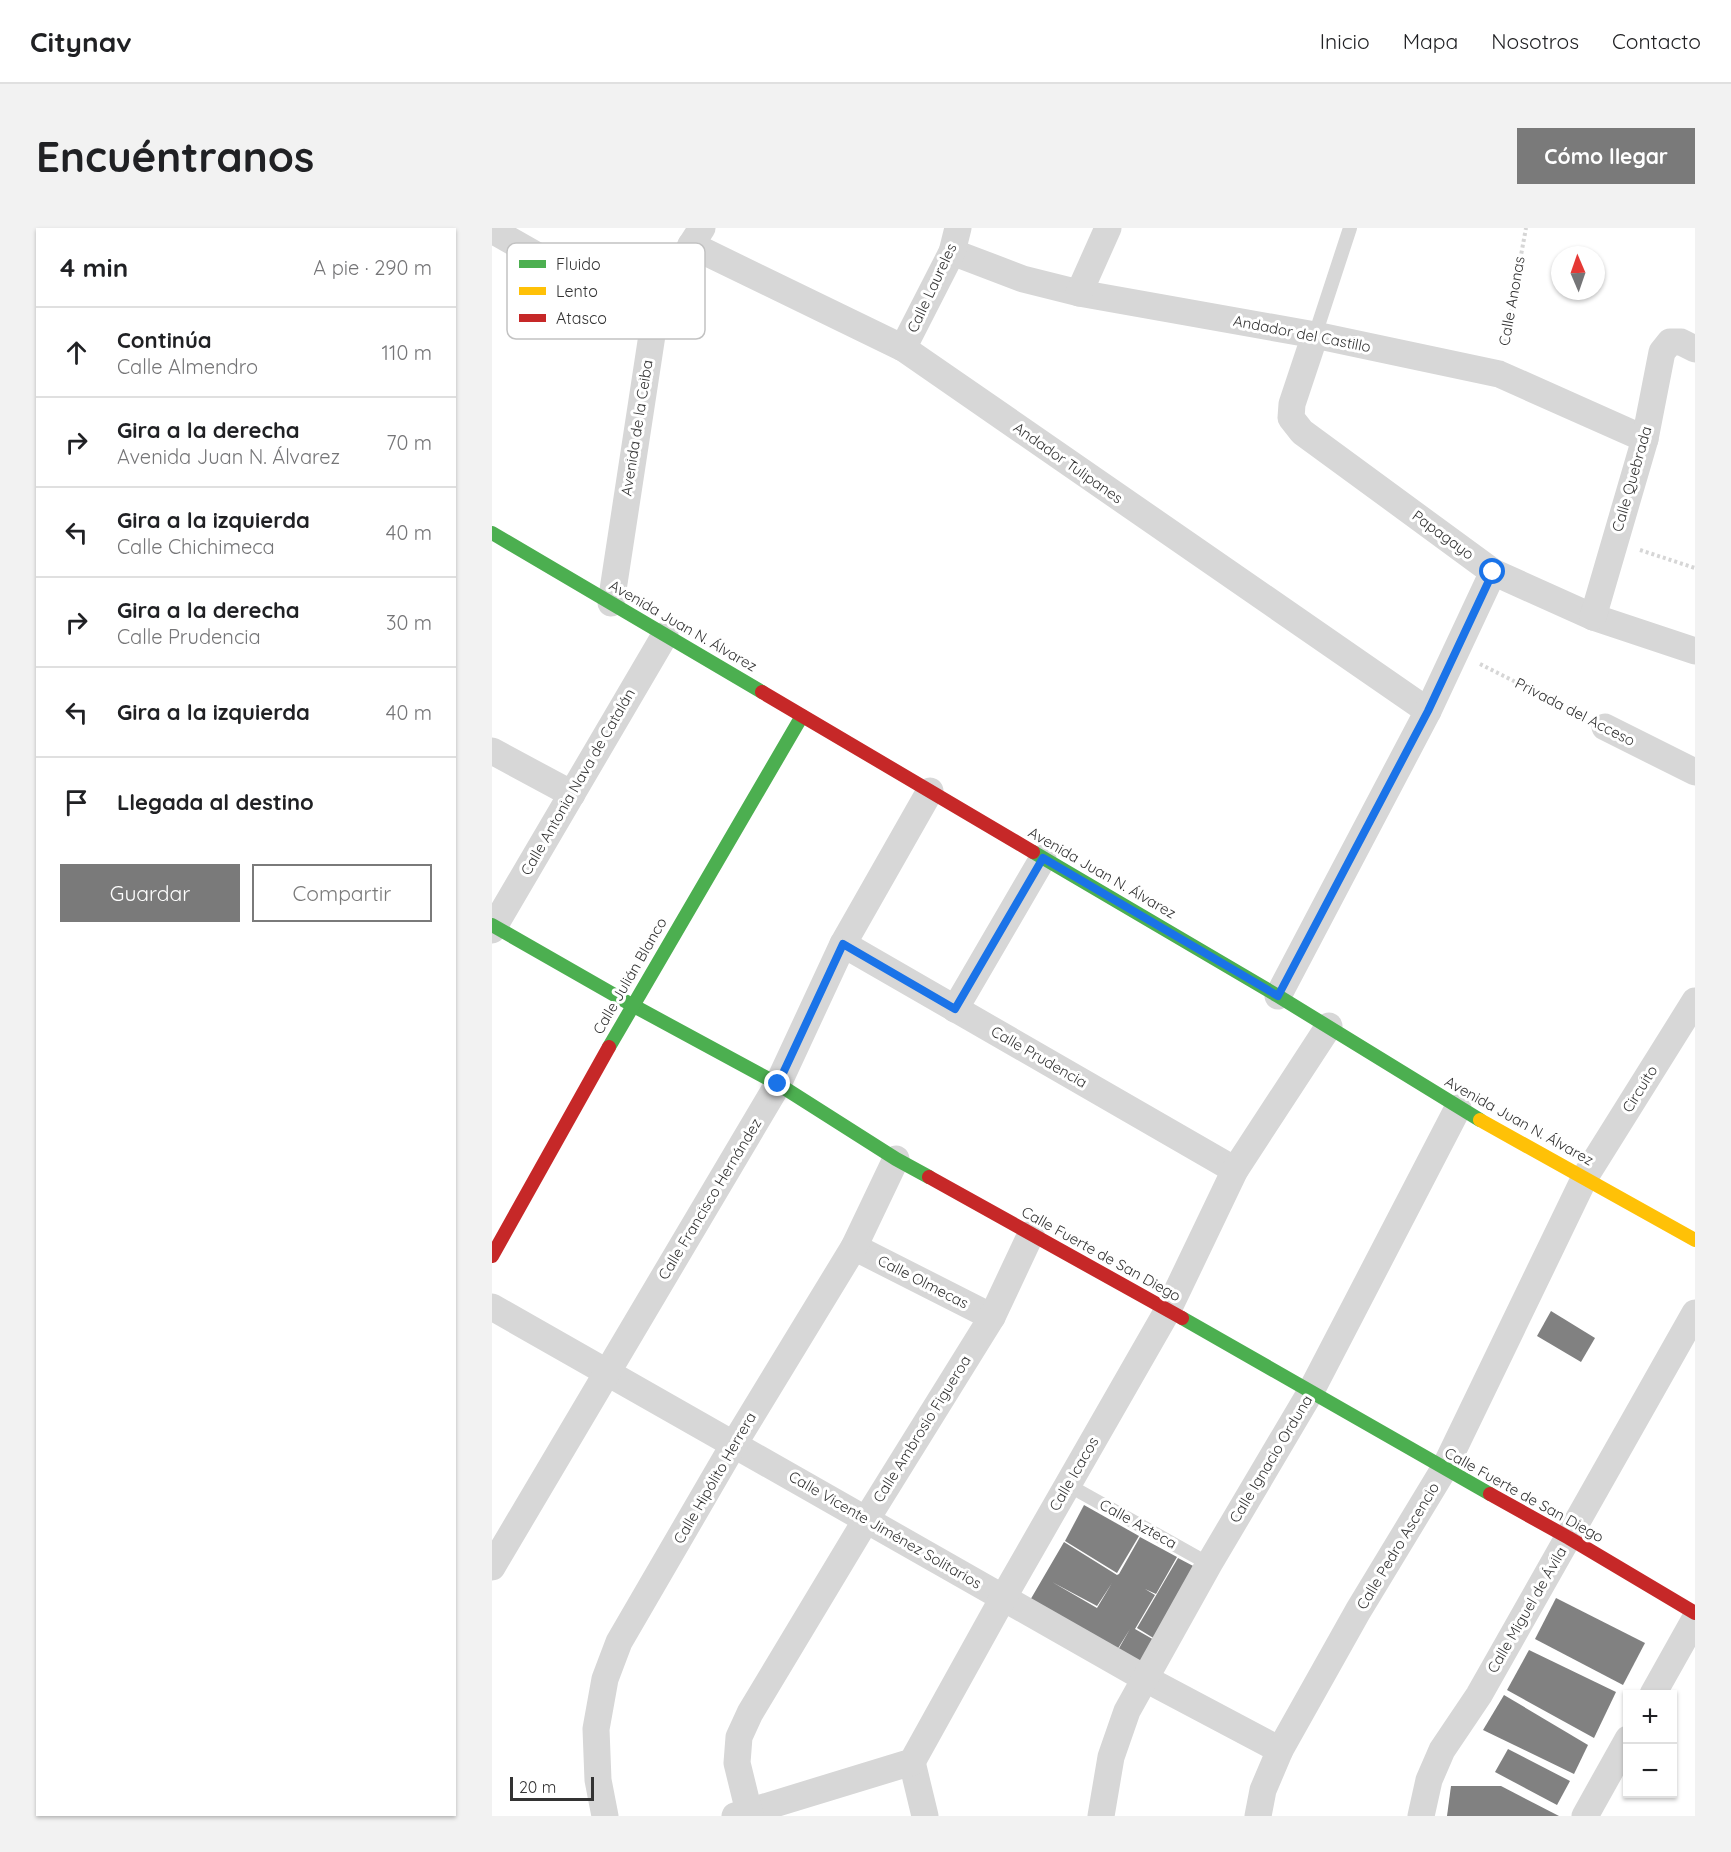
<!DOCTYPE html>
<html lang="es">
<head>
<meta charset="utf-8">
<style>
  body { margin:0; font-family:Quicksand,sans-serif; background:#f2f2f2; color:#202124 }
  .controls { position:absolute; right:18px; bottom:18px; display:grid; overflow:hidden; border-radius:0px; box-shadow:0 2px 4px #0004 }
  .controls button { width:54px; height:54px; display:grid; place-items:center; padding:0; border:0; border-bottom:2px solid #e0e0e0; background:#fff; color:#202124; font:30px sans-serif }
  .compass { position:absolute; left:1059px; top:18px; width:54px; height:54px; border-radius:50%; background:#fff; box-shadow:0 2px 4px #0004; rotate:358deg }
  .scale { position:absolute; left:18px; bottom:15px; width:84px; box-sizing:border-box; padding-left:6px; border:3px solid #333; border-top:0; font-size:16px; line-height:21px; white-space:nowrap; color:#333; -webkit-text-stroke:4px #fff; paint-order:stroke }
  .stop { position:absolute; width:18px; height:18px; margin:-14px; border:4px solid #1a73e8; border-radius:50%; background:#fff }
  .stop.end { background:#1a73e8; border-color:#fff; box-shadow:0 2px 6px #0008 }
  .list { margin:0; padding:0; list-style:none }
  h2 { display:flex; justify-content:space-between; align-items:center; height:78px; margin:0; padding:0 24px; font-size:26px }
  h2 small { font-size:20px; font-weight:400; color:#757577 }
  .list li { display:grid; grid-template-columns:39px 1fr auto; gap:18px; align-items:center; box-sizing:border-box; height:90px; padding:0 24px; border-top:2px solid #e0e0e0 }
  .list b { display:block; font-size:22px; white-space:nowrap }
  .list p { margin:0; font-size:20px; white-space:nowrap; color:#757577 }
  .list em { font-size:20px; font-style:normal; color:#757577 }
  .actions { display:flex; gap:12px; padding:18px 24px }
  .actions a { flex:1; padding:14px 0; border:2px solid #7a7a7a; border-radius:0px; text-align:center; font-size:21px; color:#7a7a7a }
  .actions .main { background:#7a7a7a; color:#fff }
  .icon { flex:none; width:33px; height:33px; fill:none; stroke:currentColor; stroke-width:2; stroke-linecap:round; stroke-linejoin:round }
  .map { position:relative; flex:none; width:1203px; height:1588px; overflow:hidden; border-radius:0px }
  header { display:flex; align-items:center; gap:36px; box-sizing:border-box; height:84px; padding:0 30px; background:#fff; border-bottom:2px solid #e0e0e0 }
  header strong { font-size:28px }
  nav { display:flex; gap:33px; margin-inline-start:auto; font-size:21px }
  .intro { display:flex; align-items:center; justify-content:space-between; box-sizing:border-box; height:144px; padding:0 36px }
  h1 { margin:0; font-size:42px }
  .button { padding:15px 27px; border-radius:0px; background:#7a7a7a; color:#fff; font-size:21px; font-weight:700 }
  main { display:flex; gap:36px; padding:0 36px }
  aside { flex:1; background:#fff; border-radius:0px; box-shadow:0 2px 4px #0004 }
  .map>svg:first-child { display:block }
  .building { fill:#818181; fill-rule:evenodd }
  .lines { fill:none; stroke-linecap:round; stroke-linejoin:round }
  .path { stroke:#d6d6d6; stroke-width:4; stroke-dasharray:3 3; stroke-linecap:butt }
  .lane { stroke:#d7d7d7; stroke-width:14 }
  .street { stroke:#d7d7d7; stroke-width:27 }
  .fast { stroke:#4caf50; stroke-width:14 }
  .slow { stroke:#ffc107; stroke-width:14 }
  .jam { stroke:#c62828; stroke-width:14 }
  .route { stroke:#1a73e8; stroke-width:8 }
  .labels { text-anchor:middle; stroke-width:6; stroke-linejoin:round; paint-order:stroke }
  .street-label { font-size:15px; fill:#333; stroke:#fff }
  .key { fill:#fff; stroke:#c2c2c2; stroke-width:1.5 }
  .key-label { font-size:16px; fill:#333 }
</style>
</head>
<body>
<header>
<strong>Citynav</strong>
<nav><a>Inicio</a><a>Mapa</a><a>Nosotros</a><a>Contacto</a></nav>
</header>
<div class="intro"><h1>Encuéntranos</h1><a class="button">Cómo llegar</a></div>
<main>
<aside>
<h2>4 min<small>A pie · 290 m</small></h2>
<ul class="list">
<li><svg class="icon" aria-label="ahead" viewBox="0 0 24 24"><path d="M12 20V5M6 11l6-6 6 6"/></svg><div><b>Continúa</b><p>Calle Almendro</p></div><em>110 m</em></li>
<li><svg class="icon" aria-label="right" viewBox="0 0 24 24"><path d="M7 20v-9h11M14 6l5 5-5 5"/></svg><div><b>Gira a la derecha</b><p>Avenida Juan N. Álvarez</p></div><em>70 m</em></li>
<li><svg class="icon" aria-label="left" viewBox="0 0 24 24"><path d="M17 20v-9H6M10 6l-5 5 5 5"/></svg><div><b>Gira a la izquierda</b><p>Calle Chichimeca</p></div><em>40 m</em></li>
<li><svg class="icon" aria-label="right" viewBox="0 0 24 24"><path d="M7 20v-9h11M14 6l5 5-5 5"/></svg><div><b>Gira a la derecha</b><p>Calle Prudencia</p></div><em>30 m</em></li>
<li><svg class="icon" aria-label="left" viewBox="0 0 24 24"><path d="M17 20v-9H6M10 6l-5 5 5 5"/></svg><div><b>Gira a la izquierda</b></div><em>40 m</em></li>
<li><svg class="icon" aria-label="arrive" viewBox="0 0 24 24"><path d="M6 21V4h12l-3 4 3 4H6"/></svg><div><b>Llegada al destino</b></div></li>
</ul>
<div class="actions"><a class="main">Guardar</a><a>Compartir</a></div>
</aside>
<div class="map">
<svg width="1203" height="1588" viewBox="0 0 1203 1588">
  <rect width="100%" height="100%" fill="#fff"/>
  <g class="building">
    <path d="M1059 1083 1103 1110 1089 1134 1045 1108Z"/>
    <path d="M592 1277 647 1308 625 1345 573 1313Z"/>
    <path d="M648 1309 685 1329 664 1366 653 1361 663 1367 643 1401 664 1413 650 1437 626 1422 638 1401 625 1422 537 1374 572 1314 625 1347 627 1346ZM560 1354 605 1378 620 1355 605 1380Z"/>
    <path d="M686 1330 705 1340 663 1411 645 1400Z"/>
    <path d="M1064 1370 1153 1415 1131 1457 1043 1411Z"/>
    <path d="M1037 1422 1124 1464 1102 1510 1015 1462Z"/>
    <path d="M1012 1467 1096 1517 1082 1546 991 1502Z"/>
    <path d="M1016 1521 1078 1553 1065 1577 1003 1544Z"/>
    <path d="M959 1558H1009L1067 1588H955Z"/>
  </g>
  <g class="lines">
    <g class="path">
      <path d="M1012 120 1034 0"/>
      <path d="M1148 322 1203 340"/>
      <path d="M988 436 1089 487"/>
    </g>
    <g class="lane">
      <path d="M823 107 858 0"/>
      <path d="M576 1257 717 1336"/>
    </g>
    <g class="street">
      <path d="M0 2 162 94"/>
      <path d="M199 17 411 120 936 483"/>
      <path d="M460 24 531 51 587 65 823 107 1007 146 1153 211"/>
      <path d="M587 65 616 0"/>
      <path d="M823 107 800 176 799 190 810 204 1001 344 1101 389 1203 423"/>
      <path d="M411 120 460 24 466 0"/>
      <path d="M119 375 162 94 199 17 210 0"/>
      <path d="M1101 389 1153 211 1170 124 1178 114H1189L1203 121"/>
      <path d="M1113 499 1203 544"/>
      <path d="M0 523 80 566"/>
      <path d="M0 702 173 407"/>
      <path d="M351 716 743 942"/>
      <path d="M786 768 936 483 1001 344"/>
      <path d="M463 781 551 630"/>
      <path d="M362 1019 500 1089"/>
      <path d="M0 1079 654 1451 788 1522"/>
      <path d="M0 1339 286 856 351 716 438 563"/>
      <path d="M1161 1466 1203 1391"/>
      <path d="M420 1534 433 1588"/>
      <path d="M113 1588 106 1552 104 1501 113 1451 127 1414 242 1216 362 1019 404 931"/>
      <path d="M243 1588 420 1534 511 1370 676 1082 743 942 837 798"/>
      <path d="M258 1588 245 1535 247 1509 258 1485 374 1292 500 1089 539 1006"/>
      <path d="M609 1588 619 1529 635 1483 717 1336 818 1165 966 880"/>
      <path d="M766 1588 771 1562 788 1522 866 1383 952 1241 1093 949 1203 773"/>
      <path d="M929 1588 937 1552 950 1522 987 1467 1203 1085"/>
      <path d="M1093 1588 1136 1511"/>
    </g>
    <g class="fast">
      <path d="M0 305 270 464"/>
      <path d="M541 624 786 768 988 892"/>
      <path d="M0 697 140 777 286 856 404 931 437 949"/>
      <path d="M117 819 310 488"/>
      <path d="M690 1090 998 1266"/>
    </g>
    <path class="slow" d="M988 892 1203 1012"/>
    <g class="jam">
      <path d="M270 464 541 624"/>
      <path d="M437 949 690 1090"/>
      <path d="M0 1028 117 819"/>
      <path d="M998 1266 1077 1310 1203 1385"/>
    </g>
  </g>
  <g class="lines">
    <path class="route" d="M286 856 351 716 463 781 551 630 786 768 936 483 1001 344"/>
  </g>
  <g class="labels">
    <g class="street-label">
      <text transform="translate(440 60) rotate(-65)" y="5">Calle Laureles</text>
      <text transform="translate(1020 73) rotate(-80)" y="5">Calle Anonas</text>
      <text transform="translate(810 106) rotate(11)" y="5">Andador del Castillo</text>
      <text transform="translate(145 200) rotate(-81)" y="5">Avenida de la Ceiba</text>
      <text transform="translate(576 235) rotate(35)" y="5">Andador Tulipanes</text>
      <text transform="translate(1140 251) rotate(-74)" y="5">Calle Quebrada</text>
      <text transform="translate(951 307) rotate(36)" y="5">Papagayo</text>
      <text transform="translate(191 398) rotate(30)" y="5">Avenida Juan N. Álvarez</text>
      <text transform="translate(1083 484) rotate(27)" y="5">Privada del Acceso</text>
      <text transform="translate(86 554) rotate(-60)" y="5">Calle Antonia Nava de Catalán</text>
      <text transform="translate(610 645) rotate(30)" y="5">Avenida Juan N. Álvarez</text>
      <text transform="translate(138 748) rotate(-60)" y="5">Calle Julián Blanco</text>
      <text transform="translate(547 829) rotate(30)" y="5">Calle Prudencia</text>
      <text transform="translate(1148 861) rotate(-58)" y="5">Circuito</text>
      <text transform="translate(1027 893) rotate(29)" y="5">Avenida Juan N. Álvarez</text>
      <text transform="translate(218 971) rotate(-59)" y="5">Calle Francisco Hernández</text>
      <text transform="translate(609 1026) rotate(29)" y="5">Calle Fuerte de San Diego</text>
      <text transform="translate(431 1054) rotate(27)" y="5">Calle Olmecas</text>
      <text transform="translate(430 1201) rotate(-58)" y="5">Calle Ambrosio Figueroa</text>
      <text transform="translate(779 1231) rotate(-59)" y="5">Calle Ignacio Orduna</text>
      <text transform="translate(582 1246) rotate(-60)" y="5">Calle Icacos</text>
      <text transform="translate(223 1250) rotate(-60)" y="5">Calle Hipólito Herrera</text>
      <text transform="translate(1032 1267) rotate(29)" y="5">Calle Fuerte de San Diego</text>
      <text transform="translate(646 1296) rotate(29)" y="5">Calle Azteca</text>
      <text transform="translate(393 1302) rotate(30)" y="5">Calle Vicente Jiménez Solitarios</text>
      <text transform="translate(906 1318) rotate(-59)" y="5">Calle Pedro Ascencio</text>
      <text transform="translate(1035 1382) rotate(-60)" y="5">Calle Miguel de Ávila</text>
    </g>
  </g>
  <rect x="15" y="15" width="198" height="96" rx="9" class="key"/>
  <rect x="27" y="32" width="27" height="8" fill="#4caf50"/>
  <rect x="27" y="59" width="27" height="8" fill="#ffc107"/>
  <rect x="27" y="86" width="27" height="8" fill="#c62828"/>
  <g class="key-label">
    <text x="64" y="42">Fluido</text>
    <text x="64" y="69">Lento</text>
    <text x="64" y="96">Atasco</text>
  </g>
</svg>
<div class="controls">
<button>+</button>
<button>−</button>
</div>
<svg class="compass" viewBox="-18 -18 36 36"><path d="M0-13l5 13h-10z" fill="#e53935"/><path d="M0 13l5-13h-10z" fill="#757577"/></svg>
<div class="scale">20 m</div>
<div class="stop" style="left:1001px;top:344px"></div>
<div class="stop end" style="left:286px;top:856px"></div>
</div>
</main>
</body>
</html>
